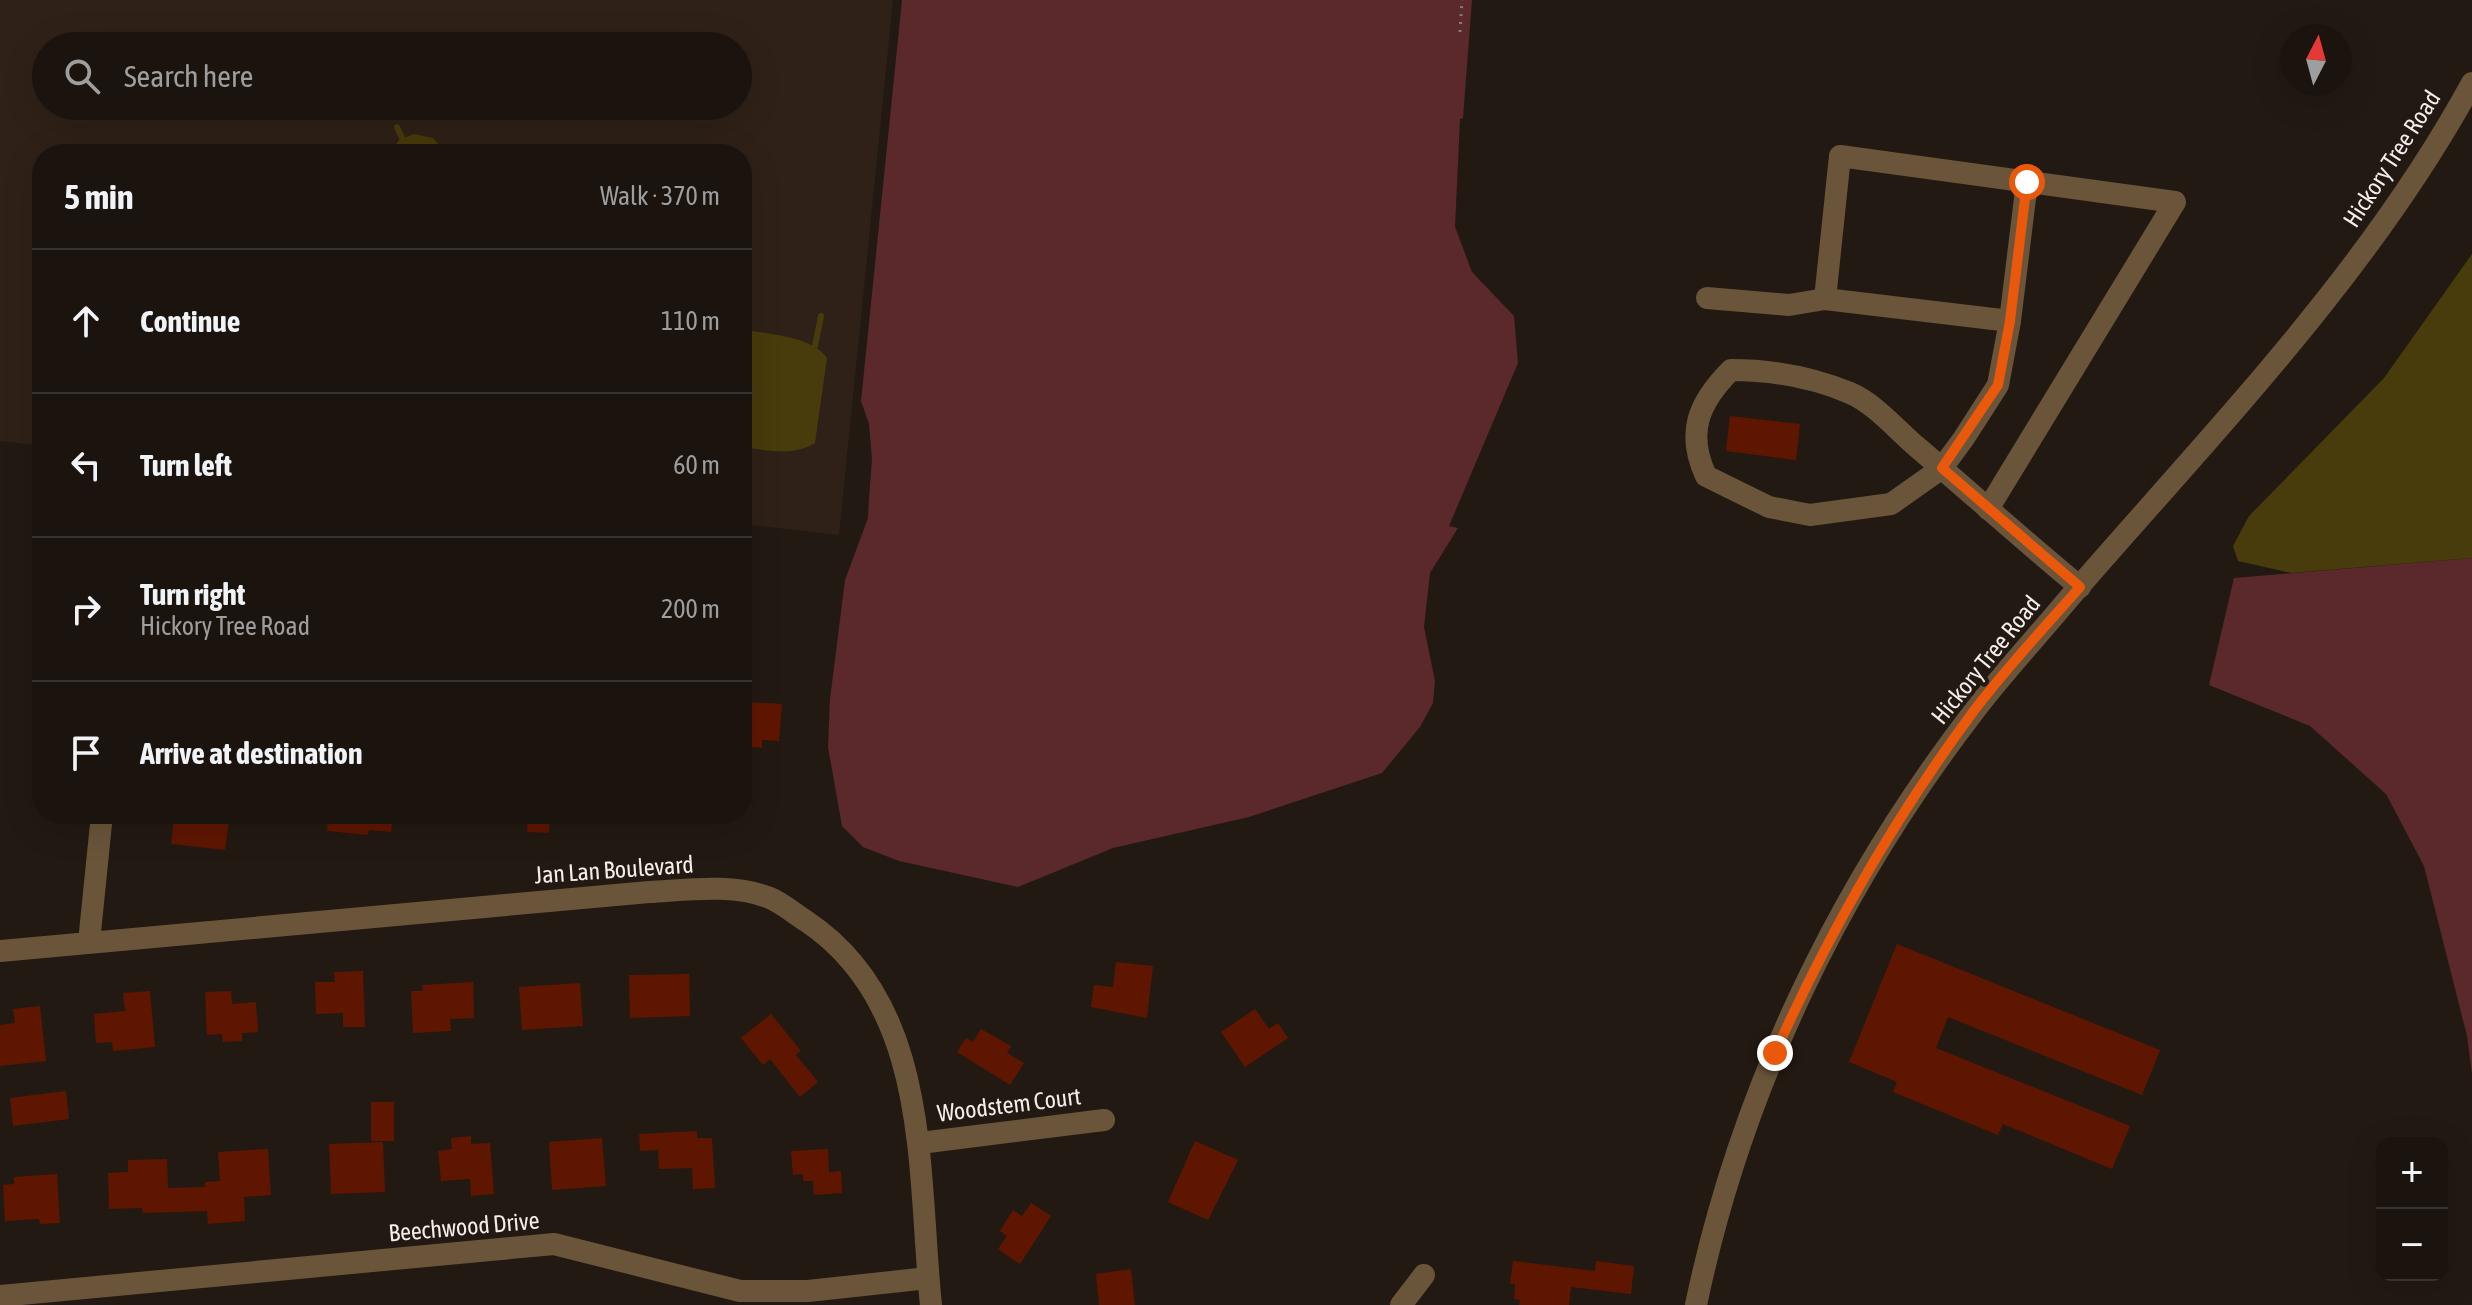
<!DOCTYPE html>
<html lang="en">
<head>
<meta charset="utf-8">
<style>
  body { margin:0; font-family:"Asap Condensed",sans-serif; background:#231c17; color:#f1f3f6 }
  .controls { position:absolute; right:24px; bottom:24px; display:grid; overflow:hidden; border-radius:16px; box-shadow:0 8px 32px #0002 }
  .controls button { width:72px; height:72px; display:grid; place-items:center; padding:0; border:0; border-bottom:2px solid #38322e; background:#1a130e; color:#f1f3f6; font:40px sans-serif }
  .compass { position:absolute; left:2280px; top:24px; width:72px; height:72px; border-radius:50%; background:#1a130e; box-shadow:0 8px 32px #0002; rotate:6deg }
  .stop { position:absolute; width:24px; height:24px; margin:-18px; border:6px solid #ea580c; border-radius:50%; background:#fff }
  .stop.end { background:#ea580c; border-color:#fff; box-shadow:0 2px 8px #0008 }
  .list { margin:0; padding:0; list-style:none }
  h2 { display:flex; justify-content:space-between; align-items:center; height:104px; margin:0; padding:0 32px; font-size:34px }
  h2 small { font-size:26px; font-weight:400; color:#9f9e9e }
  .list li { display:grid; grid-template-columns:52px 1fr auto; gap:24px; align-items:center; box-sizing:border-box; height:144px; padding:0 32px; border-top:2px solid #38322e }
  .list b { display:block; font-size:30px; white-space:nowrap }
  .list p { margin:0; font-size:26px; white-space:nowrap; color:#9f9e9e }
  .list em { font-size:26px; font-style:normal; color:#9f9e9e }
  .icon { flex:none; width:44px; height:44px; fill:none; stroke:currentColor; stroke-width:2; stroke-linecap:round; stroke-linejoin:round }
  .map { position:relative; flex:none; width:2472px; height:1305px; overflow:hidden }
  .search { position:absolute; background:#1a130e; box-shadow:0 8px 32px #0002; left:32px; top:32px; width:720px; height:88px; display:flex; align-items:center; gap:20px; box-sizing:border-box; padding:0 28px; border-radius:44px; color:#9f9e9e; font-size:30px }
  .panel { position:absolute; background:#1a130e; box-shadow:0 8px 32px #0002; left:32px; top:144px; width:720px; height:680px; border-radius:32px }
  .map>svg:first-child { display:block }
  .built { fill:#2f2117; fill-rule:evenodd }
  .green { fill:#5b282b }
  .water { fill:#483b0c }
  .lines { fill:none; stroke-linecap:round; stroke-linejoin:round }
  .stream { stroke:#483b0c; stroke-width:6 }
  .building { fill:#5f1600 }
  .path { stroke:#867d78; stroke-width:3; stroke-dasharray:2 6; stroke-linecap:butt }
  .minor { stroke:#6a553a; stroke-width:22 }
  .route { stroke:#ea580c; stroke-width:10 }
  .labels { text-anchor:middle; stroke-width:8; stroke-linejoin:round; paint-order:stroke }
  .street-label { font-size:24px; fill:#f4ede9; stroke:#231913 }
</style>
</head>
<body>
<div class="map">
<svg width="2472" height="1305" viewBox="0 0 2472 1305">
  <rect width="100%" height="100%" fill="#231913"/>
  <path class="built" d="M0 0H893L839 535 742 524V154H42V446L0 441ZM46 46H738V106H46Z"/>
  <g class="green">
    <path d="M902 0H1472L1463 118 1460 119 1455 227 1472 272 1514 316 1518 363 1449 526 1458 528 1430 573 1424 627 1435 681 1433 703 1420 727 1382 773 1249 817 1113 848 1018 887 899 861 863 847 842 826 828 747 830 699 845 580 868 518 869 499 872 459 869 424 861 401Z"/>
    <path d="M2472 558V1074L2467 1036 2424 866 2386 794 2310 726 2209 685 2234 578Z"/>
  </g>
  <g class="water">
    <path d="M414 134 433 138 447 154H390L399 140Z"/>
    <path d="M2472 254V558L2291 573 2238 561 2233 546 2249 516 2384 378Z"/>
    <path d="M742 329C768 335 811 335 827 358L815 443C792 457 768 450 742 447Z"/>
  </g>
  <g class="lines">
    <g class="stream">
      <path d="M397 127 403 140"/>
      <path d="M815 346 821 316"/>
    </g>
  </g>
  <g class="building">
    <path d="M1730 416 1800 424 1796 460 1726 451Z"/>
    <path d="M747 702 782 704 779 741 762 740V748L742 746V709L746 710Z"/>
    <path d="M188 814H230L225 850 171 844 174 819 187 821Z"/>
    <path d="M328 814H393L391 832 369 830 368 835 327 831Z"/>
    <path d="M528 814H550L549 833 527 832Z"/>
    <path d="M1897 944 2160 1050 2142 1095 1948 1017 1936 1048 2130 1126 2112 1169 2003 1124 1998 1135 1893 1092 1897 1082 1849 1062Z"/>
    <path d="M1116 962 1153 966 1147 1018 1091 1007 1094 985 1113 987Z"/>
    <path d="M363 971 365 1027H343V1013L316 1014 315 982H335L334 972Z"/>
    <path d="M689 974 690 1016 630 1018 629 975Z"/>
    <path d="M473 982 474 1018 450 1019 451 1031 413 1033 411 991H423L422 985Z"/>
    <path d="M580 983 583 1026 522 1030 519 987Z"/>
    <path d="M150 991 155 1047 113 1051 112 1042 96 1043 94 1014 125 1011 123 993Z"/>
    <path d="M231 991 232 1004 256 1002 258 1032 242 1033V1041L223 1042 222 1034 207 1035 205 992Z"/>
    <path d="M40 1006 46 1061 0 1066V1025L15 1023 13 1009Z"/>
    <path d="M1255 1009 1269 1029 1278 1023 1288 1038 1245 1067 1221 1032Z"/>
    <path d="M771 1014 801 1051 796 1055 818 1082 800 1097 770 1059 763 1065 741 1038Z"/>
    <path d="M981 1029 1011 1046 1007 1053 1024 1063 1010 1085 957 1052 966 1038 973 1042Z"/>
    <path d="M66 1091 69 1119 13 1126 10 1098Z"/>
    <rect x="371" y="1102" width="23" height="39"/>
    <path d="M697 1131V1138H712L715 1188 693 1189 692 1168 659 1169 658 1150 640 1151 639 1134Z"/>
    <path d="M471 1136V1144L490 1143 494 1194 471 1196 470 1179 441 1181 438 1151 452 1149 451 1138Z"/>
    <path d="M602 1138 606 1186 552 1190 549 1142Z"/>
    <path d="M1195 1141 1238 1160 1208 1220 1168 1202Z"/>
    <path d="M383 1142 385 1192 331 1194 329 1144Z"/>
    <path d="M268 1149 271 1195 244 1197 245 1221 208 1224 207 1211 143 1213 142 1208 109 1209 108 1173 128 1172V1160L167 1159 168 1188 205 1187V1182L220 1181 218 1152Z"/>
    <path d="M828 1149 829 1172 841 1171 842 1193 814 1195 813 1181H803V1174L793 1175 791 1151Z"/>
    <path d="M57 1174 60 1223 40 1224 39 1219 5 1221 3 1185 14 1184V1177Z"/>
    <path d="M1031 1203 1051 1216 1020 1264 998 1249 1007 1236 1000 1231 1013 1210 1022 1216Z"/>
    <path d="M1513 1261 1595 1271 1596 1261 1634 1266 1631 1294 1571 1287 1569 1305H1519L1520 1300 1514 1299 1515 1284H1510Z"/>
    <path d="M1131 1269 1135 1305H1099L1096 1274Z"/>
  </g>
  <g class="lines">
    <path class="path" d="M1460 32 1462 0"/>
    <g class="minor">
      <path d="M1707 298 1789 305 1825 299 2010 321 1998 385 1964 438 1942 468 1891 504 1810 515 1769 507 1706 476C1686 433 1698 403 1731 370 1772 370 1812 377 1850 393 1874 403 1897 430 1917 447 1971 493 2024 541 2080 587"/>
      <path d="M1825 299 1840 156 2175 202 1988 509"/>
      <path d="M2010 321 2027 182"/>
      <path d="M89 942 102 814"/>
      <path d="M0 951 649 892C687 890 733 883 770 898 782 903 795 914 806 921 932 1005 917 1172 931 1305"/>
      <path d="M920 1143 1104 1120"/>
      <path d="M0 1296 554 1244 740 1291H808L928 1278"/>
      <path d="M1401 1305 1424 1275"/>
      <path d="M1696 1305C1741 1089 1840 885 1975 710 2003 673 2035 639 2065 603 2208 437 2367 276 2472 83"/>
    </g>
  </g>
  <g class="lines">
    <path class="route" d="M1775 1053C1830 930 1893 820 1973 712 2006 668 2044 628 2080 587L1942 468 1998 385 2010 321 2027 182"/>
  </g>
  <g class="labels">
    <g class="street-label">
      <text transform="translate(2392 159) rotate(-57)" y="8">Hickory Tree Road</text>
      <text transform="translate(1986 660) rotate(-51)" y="8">Hickory Tree Road</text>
      <text transform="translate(614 870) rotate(-4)" y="8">Jan Lan Boulevard</text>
      <text transform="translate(1009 1105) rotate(-7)" y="8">Woodstem Court</text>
      <text transform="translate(464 1227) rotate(-5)" y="8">Beechwood Drive</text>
    </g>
  </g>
</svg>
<div class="controls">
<button>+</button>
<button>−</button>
</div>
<svg class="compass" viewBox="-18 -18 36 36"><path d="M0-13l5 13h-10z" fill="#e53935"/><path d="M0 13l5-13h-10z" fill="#9f9e9e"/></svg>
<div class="stop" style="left:2027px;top:182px"></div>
<div class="stop end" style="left:1775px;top:1053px"></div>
<div class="search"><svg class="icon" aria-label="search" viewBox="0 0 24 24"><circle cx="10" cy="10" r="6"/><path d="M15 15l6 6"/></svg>Search here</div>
<section class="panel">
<h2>5 min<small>Walk · 370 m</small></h2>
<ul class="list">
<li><svg class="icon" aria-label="ahead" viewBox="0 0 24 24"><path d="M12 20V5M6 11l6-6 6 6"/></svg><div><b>Continue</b></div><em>110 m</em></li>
<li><svg class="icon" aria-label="left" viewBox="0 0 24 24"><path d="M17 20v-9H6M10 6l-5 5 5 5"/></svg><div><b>Turn left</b></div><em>60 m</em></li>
<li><svg class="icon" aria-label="right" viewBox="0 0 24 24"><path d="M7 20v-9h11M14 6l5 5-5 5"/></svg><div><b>Turn right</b><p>Hickory Tree Road</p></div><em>200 m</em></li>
<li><svg class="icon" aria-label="arrive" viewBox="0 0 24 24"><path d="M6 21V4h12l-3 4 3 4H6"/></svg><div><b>Arrive at destination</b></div></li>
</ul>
</section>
</div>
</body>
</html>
